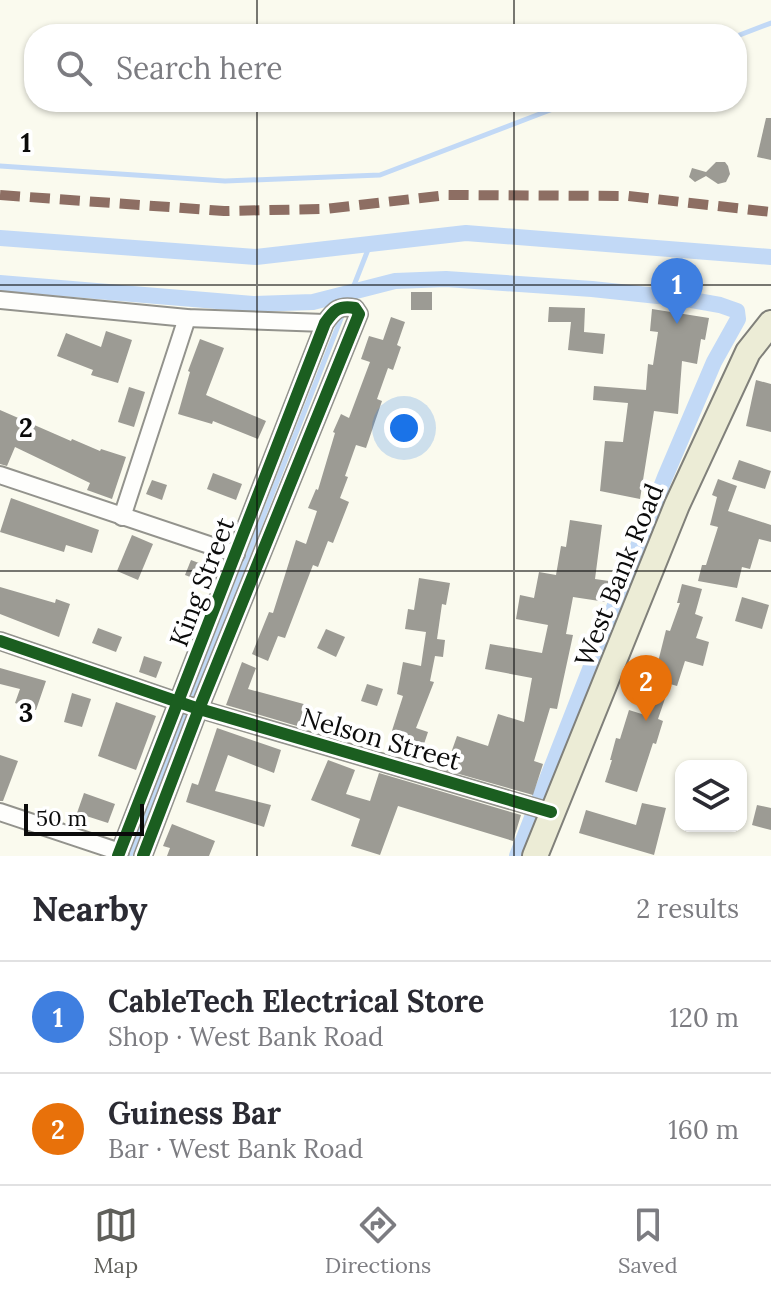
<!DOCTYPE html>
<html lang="en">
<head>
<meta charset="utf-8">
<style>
  body { margin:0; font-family:Lora,serif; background:#f2f2f3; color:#2b2b33 }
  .controls { position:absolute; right:24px; bottom:24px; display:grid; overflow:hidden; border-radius:16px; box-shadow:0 2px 6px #0004 }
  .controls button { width:72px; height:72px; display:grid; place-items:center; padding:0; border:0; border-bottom:2px solid #e1e1e2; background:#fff; color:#2b2b33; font:40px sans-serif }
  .scale { position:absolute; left:24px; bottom:20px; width:120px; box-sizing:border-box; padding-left:8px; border:4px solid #0b0b0b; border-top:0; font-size:22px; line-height:28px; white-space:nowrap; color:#0b0b0b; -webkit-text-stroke:6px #fff; paint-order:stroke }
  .you { position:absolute; left:404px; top:428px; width:28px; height:28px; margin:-20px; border:6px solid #fff; border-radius:50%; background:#1a73e8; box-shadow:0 0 0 12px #1a73e833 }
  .badge { display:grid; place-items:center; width:52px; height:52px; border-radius:50%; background:#5f5f5a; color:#fff; font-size:26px; font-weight:700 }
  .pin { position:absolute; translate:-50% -66px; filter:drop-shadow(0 2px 4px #0008) }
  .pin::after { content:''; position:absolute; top:42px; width:28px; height:24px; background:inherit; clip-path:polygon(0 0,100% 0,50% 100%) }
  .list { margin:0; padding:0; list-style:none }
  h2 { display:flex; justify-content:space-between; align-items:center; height:104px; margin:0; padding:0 32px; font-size:34px }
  h2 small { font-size:26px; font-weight:400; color:#7c7c81 }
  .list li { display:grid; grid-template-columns:52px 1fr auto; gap:24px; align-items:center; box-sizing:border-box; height:112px; padding:0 32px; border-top:2px solid #e1e1e2 }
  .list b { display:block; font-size:30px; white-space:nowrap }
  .list p { margin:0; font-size:26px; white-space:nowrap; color:#7c7c81 }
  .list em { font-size:26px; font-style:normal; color:#7c7c81 }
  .icon { flex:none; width:44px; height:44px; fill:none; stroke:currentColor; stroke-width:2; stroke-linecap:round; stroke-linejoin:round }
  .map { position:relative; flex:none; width:771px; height:856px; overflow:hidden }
  .search { position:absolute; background:#fff; box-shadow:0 2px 6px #0004; left:24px; right:24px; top:24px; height:88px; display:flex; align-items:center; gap:20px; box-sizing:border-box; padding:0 28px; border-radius:32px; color:#7c7c81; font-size:30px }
  .sheet { height:328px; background:#fff }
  nav { display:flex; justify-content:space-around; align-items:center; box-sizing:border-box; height:112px; border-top:2px solid #e1e1e2; background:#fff; font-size:22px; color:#7c7c81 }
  nav a { display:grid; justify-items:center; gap:4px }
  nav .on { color:#5f5f5a }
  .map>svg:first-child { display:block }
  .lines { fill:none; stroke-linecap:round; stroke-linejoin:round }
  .stream { stroke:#c2d9f6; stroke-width:5 }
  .canal { stroke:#c2d9f6; stroke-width:16 }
  .building { fill:#9c9b94 }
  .minor-casing { stroke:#93938d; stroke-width:20 }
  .primary-casing { stroke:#80807a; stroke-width:28 }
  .minor { stroke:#fefefc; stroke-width:16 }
  .primary { stroke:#ececd6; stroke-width:24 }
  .quiet { stroke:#8d6e63; stroke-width:10; stroke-dasharray:20 10; stroke-linecap:butt }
  .cycleway-casing { stroke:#fff; stroke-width:17 }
  .cycleway { stroke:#1b5e20; stroke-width:12 }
  .grid { fill:none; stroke:#0b0b0b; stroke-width:2; stroke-opacity:0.55 }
  .labels { text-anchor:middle; stroke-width:8; stroke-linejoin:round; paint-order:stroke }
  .street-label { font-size:26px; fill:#0b0b0b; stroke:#fff }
  .grid-label { font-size:26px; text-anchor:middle; font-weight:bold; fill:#0b0b0b; stroke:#fff; stroke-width:8; stroke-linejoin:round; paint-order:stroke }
</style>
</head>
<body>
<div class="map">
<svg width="771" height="856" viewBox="0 0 771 856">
  <rect width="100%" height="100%" fill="#fafaee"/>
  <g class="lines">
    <g class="stream">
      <path d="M737 36 771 23"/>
      <path d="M0 166 225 181 380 175 571 102"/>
      <path d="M130 856 371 242"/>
    </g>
    <g class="canal">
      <path d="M0 238 256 257 466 233 771 257"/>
      <path d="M0 283 253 304 313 302 395 281 446 279 592 289 686 299 720 305 737 311 738 319 714 362 665 477 517 856"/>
    </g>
  </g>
  <g class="building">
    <path d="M766 118H771V160L757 157Z"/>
    <path d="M716 162H725L728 166 730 174 726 182 718 184 706 176 695 182 689 177 692 168 706 172Z"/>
    <rect x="411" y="292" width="21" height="18"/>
    <path d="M549 307 585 308 584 332 605 334 603 354 568 350 571 322H548Z"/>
    <path d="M652 309 709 318 705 340 701 339 697 364 682 361 678 414 654 411 640 499 600 491 605 441 623 442 628 403 593 400 594 386 646 390 648 364 653 365 658 332 650 331Z"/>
    <path d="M391 317 405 322 397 345 401 347 393 370 388 368 377 399 382 401 366 448 356 445 345 476 348 477 340 498 349 502 333 543 328 541 318 567 313 565 285 638 278 636 268 661 252 654 269 612 273 613 296 540 306 544 317 511 308 508 316 489 318 490 335 433 333 432 341 414 349 418 370 362 361 359 369 336 383 340Z"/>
    <path d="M106 331 132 340 118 383 91 375 93 370 57 356 66 333 101 347Z"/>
    <path d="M200 339 224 348 206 395 266 421 258 439 213 421 212 424 178 414 190 372 188 371Z"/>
    <path d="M756 380 771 384V432L746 426Z"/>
    <path d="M129 387 145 392 134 427 118 422Z"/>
    <path d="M0 410 71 441 72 439 100 451 101 449 126 457 112 499 87 490 90 483 15 447 7 466 0 464Z"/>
    <path d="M739 460 771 471 765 489 732 479Z"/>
    <path d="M213 473 242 484 236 500 207 489Z"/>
    <path d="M718 479 737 486 728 511 771 525V542L759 539 750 569 742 567 737 588 698 581 702 565H706L718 527 710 525 717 497 712 495Z"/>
    <path d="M152 480 167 485 162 500 146 494Z"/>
    <path d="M11 498 99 530 92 553 66 545 64 552 0 532Z"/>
    <path d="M570 520 602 525 595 579 609 581 606 602 573 597 566 634 573 635 557 709 550 708 534 761 543 764 533 795 445 770 457 736 488 746 498 714 524 722 532 678 485 669 490 644 542 653 548 625 516 619 520 595 534 598 539 572 556 575 561 546 566 547Z"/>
    <path d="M132 535 153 544 138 580 117 571Z"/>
    <path d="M191 560 204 565 198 580 185 575Z"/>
    <path d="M419 578 450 583 446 605 442 604 437 639 445 640 443 657 435 656 430 681 434 682 416 728 428 732 423 747 390 737 403 696 397 694 403 662 421 666 426 632 405 629 408 609 414 610Z"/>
    <path d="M682 584 702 589 695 614 703 617 696 638 709 642 703 666 685 661 677 686 670 684 658 719 663 721 656 744 653 743 637 792 605 782 612 760H610L616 738 620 739 629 710 645 715 657 679 654 678 666 630 670 631 680 603H677Z"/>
    <path d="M0 587 55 603 56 599 70 604 59 637 0 614Z"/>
    <path d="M742 597 769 605 762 629 735 621Z"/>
    <path d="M98 628 122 637 116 652 92 643Z"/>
    <path d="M326 629 345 637 336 657 317 648Z"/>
    <path d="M144 656 162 662 156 678 139 672Z"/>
    <path d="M242 662 256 668 248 689 311 706 304 728 226 705Z"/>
    <path d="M0 668 46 681 36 710 15 703 20 689 0 684Z"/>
    <path d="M367 684 383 689 377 706 361 701Z"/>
    <path d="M72 693 91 699 82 727 64 722Z"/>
    <path d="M116 702 156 716 136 770 98 756Z"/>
    <path d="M217 728 281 750 274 773 228 755 215 791 271 805 264 827 186 802 192 783 198 785Z"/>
    <path d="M0 755 18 761 3 801H0Z"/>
    <path d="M328 760 355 770 346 794 370 801 379 773 521 815 513 841 398 806 380 855 351 846 360 819 311 800Z"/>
    <path d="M84 793 115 804 108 823 77 813Z"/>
    <path d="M642 803 666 808 654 855 579 833 586 810 636 825Z"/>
    <path d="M757 805 771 808V830L752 825Z"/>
    <path d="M172 824 215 841 209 856H167L170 848 163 846Z"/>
  </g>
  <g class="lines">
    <defs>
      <g id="minor">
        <path d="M0 300 187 318 325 323"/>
        <path d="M0 475 236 554"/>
        <path d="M122 517 187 318"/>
        <path d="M0 641 196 708 551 812"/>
        <path d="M0 812 120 852"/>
        <path d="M118 856 325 323C334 310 339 305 355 308L359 314 199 709 143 856"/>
      </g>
      <path id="primary" d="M535 856 677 505 748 352 771 323"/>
    </defs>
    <use href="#minor" class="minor-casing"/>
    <use href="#primary" class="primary-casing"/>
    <use href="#minor" class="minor"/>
    <use href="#primary" class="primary"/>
    <path class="quiet" d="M0 195 224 211 325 209 447 195 628 196 771 212"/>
    <defs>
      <g id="cycleway">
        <path d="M0 641 196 708 551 812"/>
        <path d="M118 856 325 323C334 310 339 305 355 308L359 314 199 709 143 856"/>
      </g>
    </defs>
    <use href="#cycleway" class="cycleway-casing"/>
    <use href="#cycleway" class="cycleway"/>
  </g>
  <path class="grid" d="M257 0V34M514 0V34M257 102V856M514 102V856M0 285H771M0 571H771"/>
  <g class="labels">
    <g class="street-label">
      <text transform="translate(619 575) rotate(-68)" y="9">West Bank Road</text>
      <text transform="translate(202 582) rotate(-69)" y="9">King Street</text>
      <text transform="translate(381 739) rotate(16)" y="9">Nelson Street</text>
    </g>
  </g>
  <g class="grid-label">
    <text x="26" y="152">1</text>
    <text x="26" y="437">2</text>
    <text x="26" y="722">3</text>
  </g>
</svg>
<div class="controls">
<button><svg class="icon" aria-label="layers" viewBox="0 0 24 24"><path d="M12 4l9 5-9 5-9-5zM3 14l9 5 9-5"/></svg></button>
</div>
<div class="scale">50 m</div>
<div class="you"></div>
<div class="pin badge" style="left:677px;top:324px;background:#3f7fe0">1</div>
<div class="pin badge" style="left:646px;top:721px;background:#e8710a">2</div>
<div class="search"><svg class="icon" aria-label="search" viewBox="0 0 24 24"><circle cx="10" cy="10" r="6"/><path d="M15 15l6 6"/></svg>Search here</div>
</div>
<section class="sheet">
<h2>Nearby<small>2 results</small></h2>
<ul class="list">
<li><span class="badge" style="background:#3f7fe0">1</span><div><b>CableTech Electrical Store</b><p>Shop · West Bank Road</p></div><em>120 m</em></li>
<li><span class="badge" style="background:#e8710a">2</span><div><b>Guiness Bar</b><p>Bar · West Bank Road</p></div><em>160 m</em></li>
</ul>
</section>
<nav>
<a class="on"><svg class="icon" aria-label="map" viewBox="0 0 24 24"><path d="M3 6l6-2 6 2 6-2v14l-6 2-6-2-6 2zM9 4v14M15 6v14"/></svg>Map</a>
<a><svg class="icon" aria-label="directions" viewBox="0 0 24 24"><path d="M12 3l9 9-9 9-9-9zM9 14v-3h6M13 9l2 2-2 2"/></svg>Directions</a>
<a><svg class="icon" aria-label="saved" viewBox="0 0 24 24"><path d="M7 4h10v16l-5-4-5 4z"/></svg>Saved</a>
</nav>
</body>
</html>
